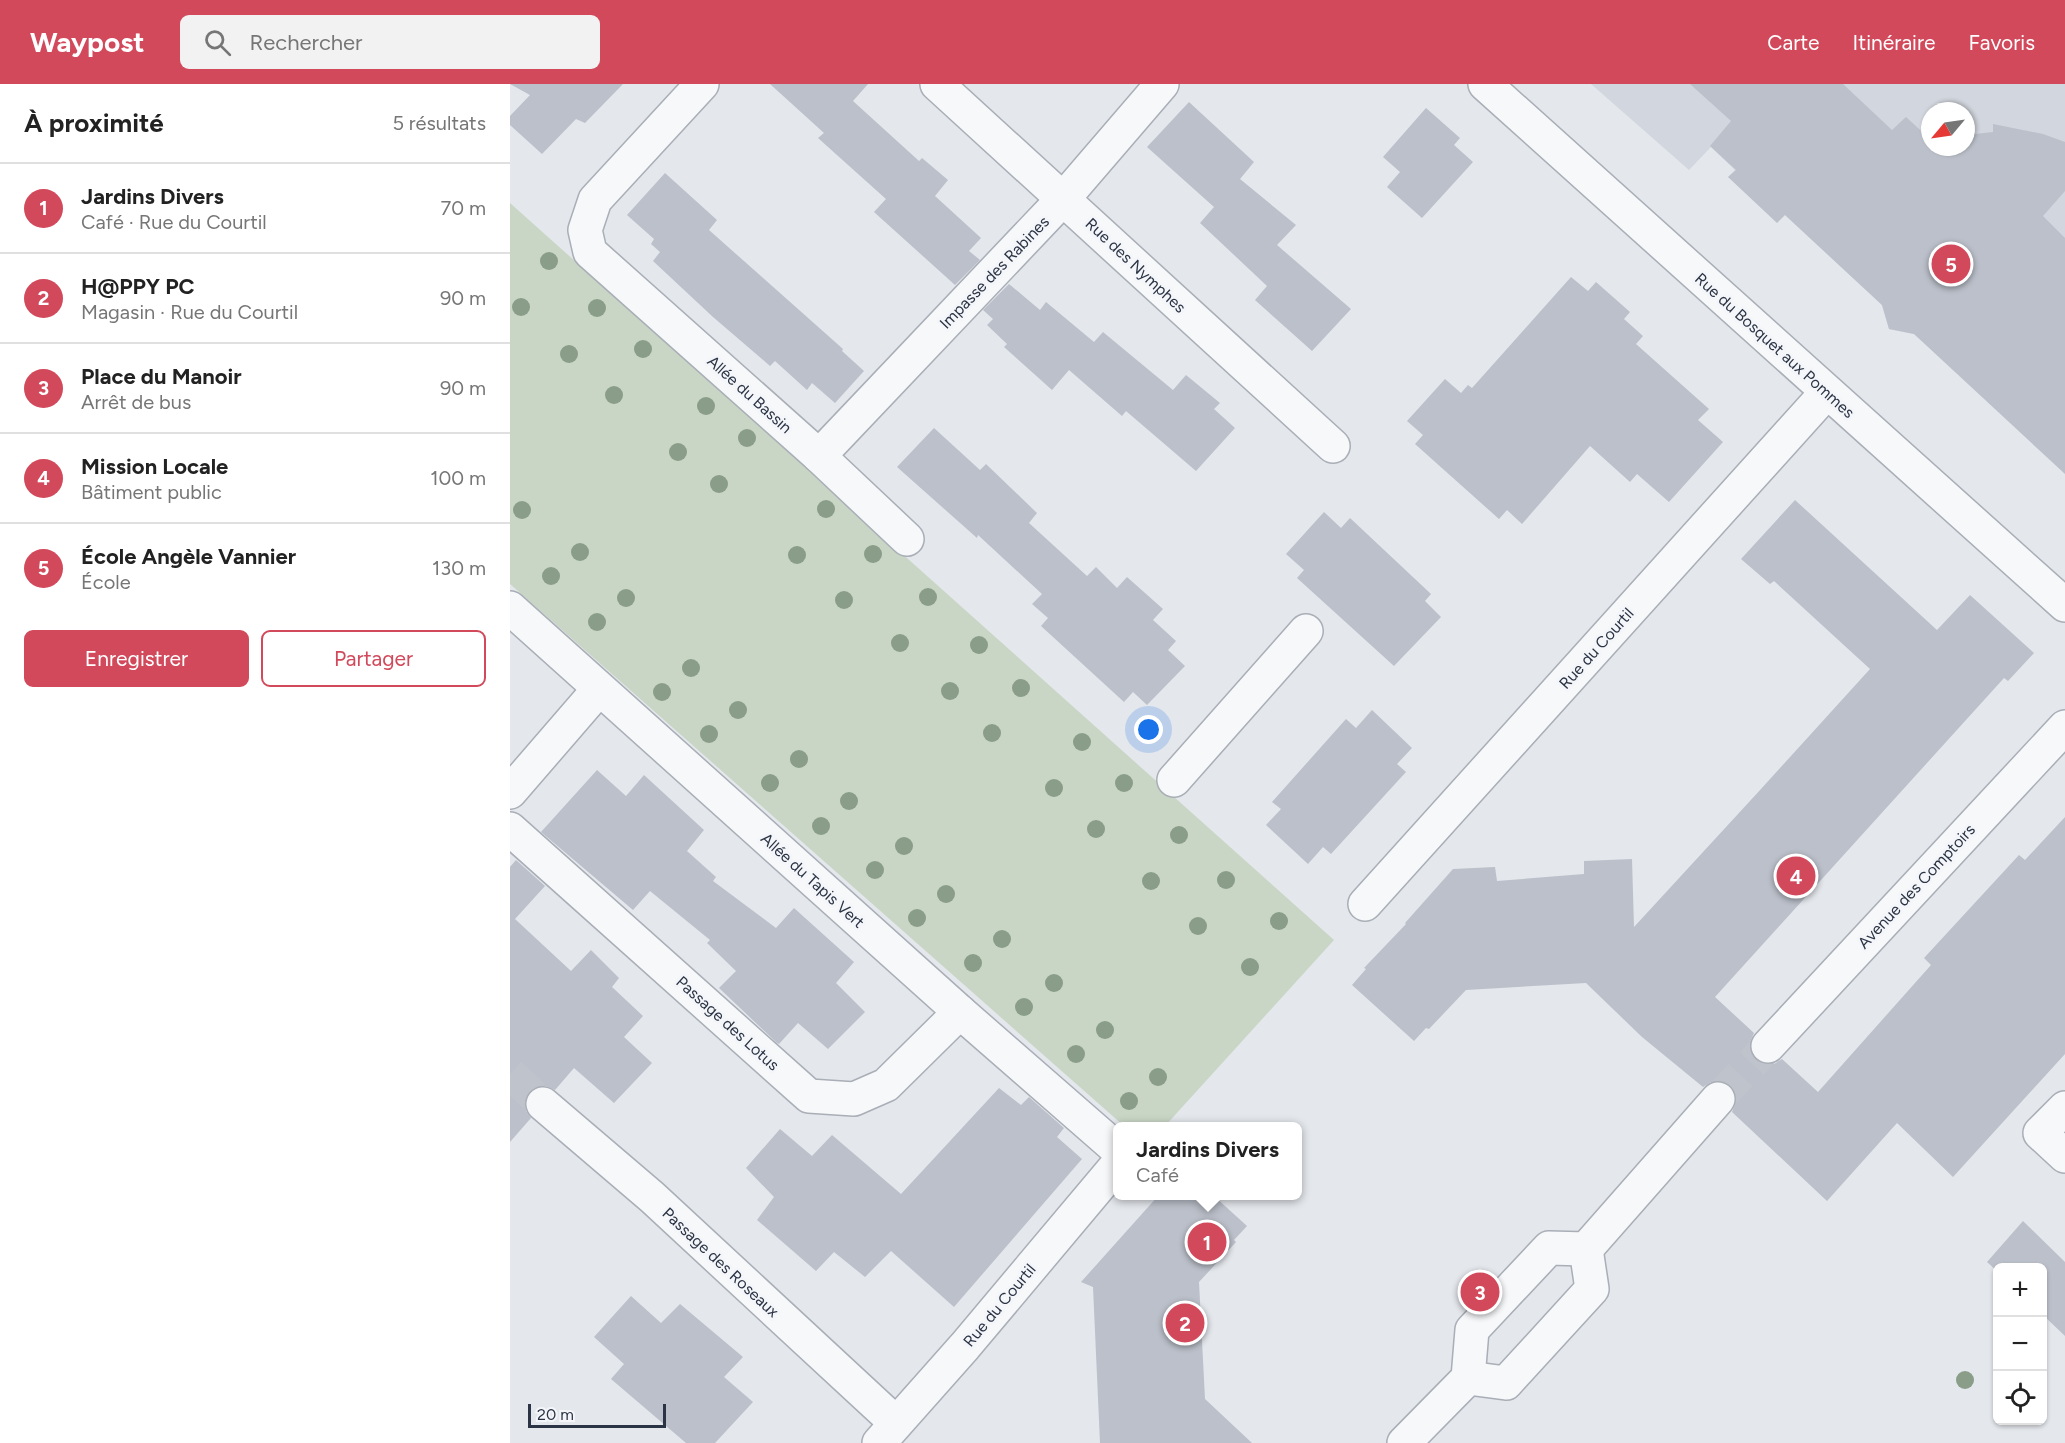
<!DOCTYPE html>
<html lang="fr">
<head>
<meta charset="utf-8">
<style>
  body { margin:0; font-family:Figtree,sans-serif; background:#f2f2f2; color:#222 }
  .controls { position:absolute; right:18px; bottom:18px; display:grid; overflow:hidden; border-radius:9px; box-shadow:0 2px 4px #0004 }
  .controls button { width:54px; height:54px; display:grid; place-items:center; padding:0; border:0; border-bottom:2px solid #e0e0e0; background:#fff; color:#222; font:30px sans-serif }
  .compass { position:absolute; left:1411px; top:18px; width:54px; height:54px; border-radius:50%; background:#fff; box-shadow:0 2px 4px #0004; rotate:241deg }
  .scale { position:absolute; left:18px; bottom:15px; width:138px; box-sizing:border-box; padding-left:6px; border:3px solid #2b3445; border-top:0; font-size:16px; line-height:21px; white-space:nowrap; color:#2b3445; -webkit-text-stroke:4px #f4f6f9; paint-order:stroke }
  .you { position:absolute; left:639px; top:646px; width:21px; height:21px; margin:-15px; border:4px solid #fff; border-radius:50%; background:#1a73e8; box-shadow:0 0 0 9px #1a73e833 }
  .badge { display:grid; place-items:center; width:39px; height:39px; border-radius:50%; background:#d1495b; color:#fff; font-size:20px; font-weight:700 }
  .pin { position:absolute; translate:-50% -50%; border:3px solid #fff; box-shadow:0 2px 6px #0006 }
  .popup { position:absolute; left:603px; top:1038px; width:189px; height:78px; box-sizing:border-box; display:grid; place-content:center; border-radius:9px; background:#fff; filter:drop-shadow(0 2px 4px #0005); font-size:20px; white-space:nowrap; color:#767676 }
  .popup b { font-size:22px; color:#222 }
  .popup::after { content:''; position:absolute; left:50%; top:100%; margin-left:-12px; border:12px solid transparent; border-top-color:#fff }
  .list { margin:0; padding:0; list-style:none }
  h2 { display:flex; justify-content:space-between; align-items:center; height:78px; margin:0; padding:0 24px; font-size:26px }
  h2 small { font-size:20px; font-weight:400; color:#767676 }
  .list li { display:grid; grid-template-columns:39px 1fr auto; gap:18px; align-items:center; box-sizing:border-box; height:90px; padding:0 24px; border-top:2px solid #e0e0e0 }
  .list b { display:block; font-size:22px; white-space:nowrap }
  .list p { margin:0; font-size:20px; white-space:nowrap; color:#767676 }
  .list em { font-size:20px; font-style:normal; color:#767676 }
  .actions { display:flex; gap:12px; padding:18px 24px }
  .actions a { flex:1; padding:14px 0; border:2px solid #d1495b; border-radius:9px; text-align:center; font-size:21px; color:#d1495b }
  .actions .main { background:#d1495b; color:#fff }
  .icon { flex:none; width:33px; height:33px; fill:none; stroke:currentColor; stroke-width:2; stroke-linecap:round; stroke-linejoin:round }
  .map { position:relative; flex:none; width:1555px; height:1359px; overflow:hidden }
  header { display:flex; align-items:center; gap:36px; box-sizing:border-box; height:84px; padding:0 30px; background:#d1495b; color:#fff }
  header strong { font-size:28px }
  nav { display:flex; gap:33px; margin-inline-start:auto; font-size:21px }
  .search { width:420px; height:54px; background:#f2f2f2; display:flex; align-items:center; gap:15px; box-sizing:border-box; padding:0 21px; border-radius:9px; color:#767676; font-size:22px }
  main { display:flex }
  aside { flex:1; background:#fff }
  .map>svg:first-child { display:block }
  .built { fill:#d2d6de; fill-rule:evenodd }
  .garden { fill:#c9d6c5 }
  .building { fill:#bbc0ca }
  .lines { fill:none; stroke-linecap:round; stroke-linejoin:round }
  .minor-tunnel { stroke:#bfc3cb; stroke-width:33; stroke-dasharray:33 16; stroke-linecap:butt }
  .minor-casing { stroke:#a9aeb7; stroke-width:36 }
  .minor { stroke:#f7f8fa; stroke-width:33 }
  .tree { fill:#899d89 }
  .labels { text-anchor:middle; stroke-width:6; stroke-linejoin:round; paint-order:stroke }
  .street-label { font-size:16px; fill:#2b3445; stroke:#f4f6f9 }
</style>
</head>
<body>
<header>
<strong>Waypost</strong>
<div class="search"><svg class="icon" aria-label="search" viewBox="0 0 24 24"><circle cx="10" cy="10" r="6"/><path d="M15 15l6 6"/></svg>Rechercher</div>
<nav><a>Carte</a><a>Itinéraire</a><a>Favoris</a></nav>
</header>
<main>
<aside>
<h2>À proximité<small>5 résultats</small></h2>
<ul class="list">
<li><span class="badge">1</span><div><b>Jardins Divers</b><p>Café · Rue du Courtil</p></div><em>70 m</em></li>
<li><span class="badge">2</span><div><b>H@PPY PC</b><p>Magasin · Rue du Courtil</p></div><em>90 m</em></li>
<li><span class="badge">3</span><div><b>Place du Manoir</b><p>Arrêt de bus</p></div><em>90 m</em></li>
<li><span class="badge">4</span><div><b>Mission Locale</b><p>Bâtiment public</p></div><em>100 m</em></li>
<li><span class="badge">5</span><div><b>École Angèle Vannier</b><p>École</p></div><em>130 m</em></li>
</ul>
<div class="actions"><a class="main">Enregistrer</a><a>Partager</a></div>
</aside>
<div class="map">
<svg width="1555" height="1359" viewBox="0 0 1555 1359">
  <rect width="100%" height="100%" fill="#e4e7ec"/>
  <path class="built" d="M1081 0H1555V382L1404 250 1379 245 1372 221 1275 131 1218 93 1225 86 1201 63 1179 86ZM1420 27H1456V63H1420Z"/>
  <path class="garden" d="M0 119 824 856 655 1042H614L0 500Z"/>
  <g class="building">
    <path d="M0 0H113L75 39 66 35 32 70 0 41V32L20 11Z"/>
    <path d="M260 0H358L343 17 409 77 412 74 438 96 425 112 471 154 459 167 470 176 445 201 364 128 376 115 308 54 314 49Z"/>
    <path d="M1180 0H1333L1382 46 1396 33 1420 55V63H1456V51L1483 48V40L1533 50 1555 58V107L1533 132 1555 154V390L1404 250 1379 245 1372 221 1275 131 1267 139 1218 93 1226 86 1200 62 1221 37Z"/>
    <path d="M679 18 744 78 730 95 786 141 767 161 841 225 802 267 745 216 757 202 690 139 704 123 637 63Z"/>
    <path d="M916 24 950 54 944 61 963 78 912 134 877 103 890 88 873 73Z"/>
    <path d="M155 89 207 136 199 146 333 265 332 267 354 287 325 319 302 299 297 306 265 277 260 282 203 233 143 177 150 168 141 160 144 155 117 131Z"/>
    <path d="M1061 193 1078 207 1086 198 1120 228 1114 235 1133 252 1126 260 1199 325 1188 336 1213 358 1159 418 1127 390 1120 398 1080 362 1012 440 997 426 989 435 905 360 913 351 897 337 935 295 951 309 958 301 962 304Z"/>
    <path d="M499 200 530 226 536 218 584 258 593 248 663 306 676 291 710 319 704 325 725 344 686 387 616 327 612 332 559 286 542 306 494 263 497 260 477 241 483 235 473 226Z"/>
    <path d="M424 344 470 386 476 380 527 429 519 439 577 492 586 483 607 504 617 493 653 525 643 536 666 557 658 566 675 582 637 621 623 608 614 618 531 542 538 534 522 520 532 510 468 451 467 454 387 383Z"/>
    <path d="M1285 416 1427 546 1460 511 1524 569 1498 597 1494 594 1205 913 1244 949 1240 958V967L1245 975 1254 980H1264L1272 975 1308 1008 1421 881 1414 874 1509 771 1515 776 1555 733V970L1443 1093 1387 1039 1317 1117 1222 1028 1226 1018V1010L1221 1001 1211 997 1201 998 1193 1003 1132 953 1076 899 956 906 919 945 916 944 904 957 842 901 856 885 854 884 896 840 895 839 943 785 985 783 987 797 1074 790V777L1122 775 1124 843 1251 705 1360 585 1264 497 1260 500 1231 475Z"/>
    <path d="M814 428 831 444 840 434 921 510 915 517 931 533 884 582 787 494 794 486 776 470Z"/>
    <path d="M862 626 902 664 887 680 896 688 821 770 813 763 798 780 756 741 771 725 762 718 836 635 846 644Z"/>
    <path d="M87 686 116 712 134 691 194 746 177 767 206 793 203 797 266 844 284 824 344 878 326 899 355 928 318 965 288 939 269 960 267 959 209 904 226 887 197 859 200 856 140 807 123 826 31 748Z"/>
    <path d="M6 776 35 802 5 835 61 887 81 866 109 894 102 903 133 932 114 953 142 979 104 1019 64 984 45 1006 36 1002 26 1003 18 1008 15 1017 16 1027 21 1034 0 1058V783Z"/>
    <path d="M489 1004 511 1021 519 1013 554 1044 547 1053 572 1075 444 1223 381 1167 355 1193 324 1168 306 1187 247 1136 264 1113 236 1084 270 1045 302 1072 322 1051 391 1110Z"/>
    <path d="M648 1112H704L737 1142 724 1156 726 1158 689 1198 695 1315 742 1359H590L583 1203 571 1198Z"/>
    <path d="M1513 1137 1555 1178V1252L1533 1231V1184H1488V1188L1477 1178Z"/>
    <path d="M121 1212 151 1239 170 1220 233 1273 214 1293 243 1318 205 1359H176L101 1295 114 1280 84 1253Z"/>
  </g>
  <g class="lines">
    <g class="minor-tunnel">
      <path d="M0 990 33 1020"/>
      <path d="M1208 1015 1258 962"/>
    </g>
    <defs>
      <g id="minor">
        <path d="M192 0 85 116 75 146 80 168 309 372 397 455"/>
        <path d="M427 0 823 362"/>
        <path d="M975 0 1555 521"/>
        <path d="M309 372 554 114 652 0"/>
        <path d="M0 524 450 928 607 1065"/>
        <path d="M664 696 796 547"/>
        <path d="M0 708 89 605"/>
        <path d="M0 745 299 1012 344 1015 376 1001 450 928"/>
        <path d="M855 820 1317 308"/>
        <path d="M1258 962 1555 643"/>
        <path d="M33 1020 142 1113 386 1339"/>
        <path d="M1555 1024 1530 1049 1555 1072"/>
        <path d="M1076 1165 1208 1015"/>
        <path d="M958 1294 996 1299 1082 1205 1076 1165"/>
        <path d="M369 1359 455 1262 607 1081"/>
        <path d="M894 1359 958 1294 962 1246 1039 1164 1076 1165"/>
      </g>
    </defs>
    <use href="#minor" class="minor-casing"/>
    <use href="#minor" class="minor"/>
  </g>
  <g class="tree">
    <circle cx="39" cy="177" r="9"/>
    <circle cx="11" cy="223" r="9"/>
    <circle cx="87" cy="224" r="9"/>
    <circle cx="133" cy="265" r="9"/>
    <circle cx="59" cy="270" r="9"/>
    <circle cx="104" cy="311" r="9"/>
    <circle cx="196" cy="322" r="9"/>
    <circle cx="237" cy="354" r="9"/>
    <circle cx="168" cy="368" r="9"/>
    <circle cx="209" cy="400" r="9"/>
    <circle cx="316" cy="425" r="9"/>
    <circle cx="12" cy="426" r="9"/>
    <circle cx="70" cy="468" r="9"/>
    <circle cx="363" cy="470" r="9"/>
    <circle cx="287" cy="471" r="9"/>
    <circle cx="41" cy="492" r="9"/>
    <circle cx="418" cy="513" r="9"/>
    <circle cx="116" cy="514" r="9"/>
    <circle cx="334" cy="516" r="9"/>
    <circle cx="87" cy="538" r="9"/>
    <circle cx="390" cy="559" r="9"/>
    <circle cx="469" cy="561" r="9"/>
    <circle cx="181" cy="584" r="9"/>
    <circle cx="511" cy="604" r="9"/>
    <circle cx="440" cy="607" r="9"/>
    <circle cx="152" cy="608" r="9"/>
    <circle cx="228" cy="626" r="9"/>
    <circle cx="482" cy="649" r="9"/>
    <circle cx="199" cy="650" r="9"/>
    <circle cx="572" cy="658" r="9"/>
    <circle cx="289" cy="675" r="9"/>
    <circle cx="260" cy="699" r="9"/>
    <circle cx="614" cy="699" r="9"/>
    <circle cx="544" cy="704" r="9"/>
    <circle cx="339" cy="717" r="9"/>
    <circle cx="311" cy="742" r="9"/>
    <circle cx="586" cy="745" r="9"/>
    <circle cx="669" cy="751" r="9"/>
    <circle cx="394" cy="762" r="9"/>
    <circle cx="365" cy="786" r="9"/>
    <circle cx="716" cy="796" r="9"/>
    <circle cx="641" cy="797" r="9"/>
    <circle cx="436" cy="810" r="9"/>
    <circle cx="407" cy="834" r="9"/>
    <circle cx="769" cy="837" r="9"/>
    <circle cx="688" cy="842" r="9"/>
    <circle cx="492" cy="855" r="9"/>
    <circle cx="463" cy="879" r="9"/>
    <circle cx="740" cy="883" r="9"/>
    <circle cx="544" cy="899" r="9"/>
    <circle cx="514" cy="923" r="9"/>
    <circle cx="595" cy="946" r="9"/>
    <circle cx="566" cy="970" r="9"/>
    <circle cx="648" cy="993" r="9"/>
    <circle cx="619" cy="1017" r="9"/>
    <circle cx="1455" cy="1296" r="9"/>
  </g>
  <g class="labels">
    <g class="street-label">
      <text transform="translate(626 181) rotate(43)" y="6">Rue des Nymphes</text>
      <text transform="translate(484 188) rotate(-46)" y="6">Impasse des Rabines</text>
      <text transform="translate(1265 261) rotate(42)" y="6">Rue du Bosquet aux Pommes</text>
      <text transform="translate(240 310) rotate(42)" y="6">Allée du Bassin</text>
      <text transform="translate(1086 564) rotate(-48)" y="6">Rue du Courtil</text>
      <text transform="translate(303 796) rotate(42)" y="6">Allée du Tapis Vert</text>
      <text transform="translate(1406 802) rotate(-47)" y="6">Avenue des Comptoirs</text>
      <text transform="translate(218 939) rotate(42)" y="6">Passage des Lotus</text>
      <text transform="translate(211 1178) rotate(43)" y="6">Passage des Roseaux</text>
      <text transform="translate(489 1221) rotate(-50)" y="6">Rue du Courtil</text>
    </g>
  </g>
</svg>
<div class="controls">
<button>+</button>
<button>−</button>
<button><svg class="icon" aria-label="locate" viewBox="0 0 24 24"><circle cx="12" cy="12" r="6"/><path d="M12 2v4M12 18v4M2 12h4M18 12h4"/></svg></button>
</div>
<svg class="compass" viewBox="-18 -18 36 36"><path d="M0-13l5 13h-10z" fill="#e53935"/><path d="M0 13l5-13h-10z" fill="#767676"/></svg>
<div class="scale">20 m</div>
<div class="you"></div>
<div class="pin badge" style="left:697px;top:1158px">1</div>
<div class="popup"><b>Jardins Divers</b>Café</div>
<div class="pin badge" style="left:675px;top:1239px">2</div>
<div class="pin badge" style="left:970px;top:1208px">3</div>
<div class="pin badge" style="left:1286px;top:792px">4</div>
<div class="pin badge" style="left:1441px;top:180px">5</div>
</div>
</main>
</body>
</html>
